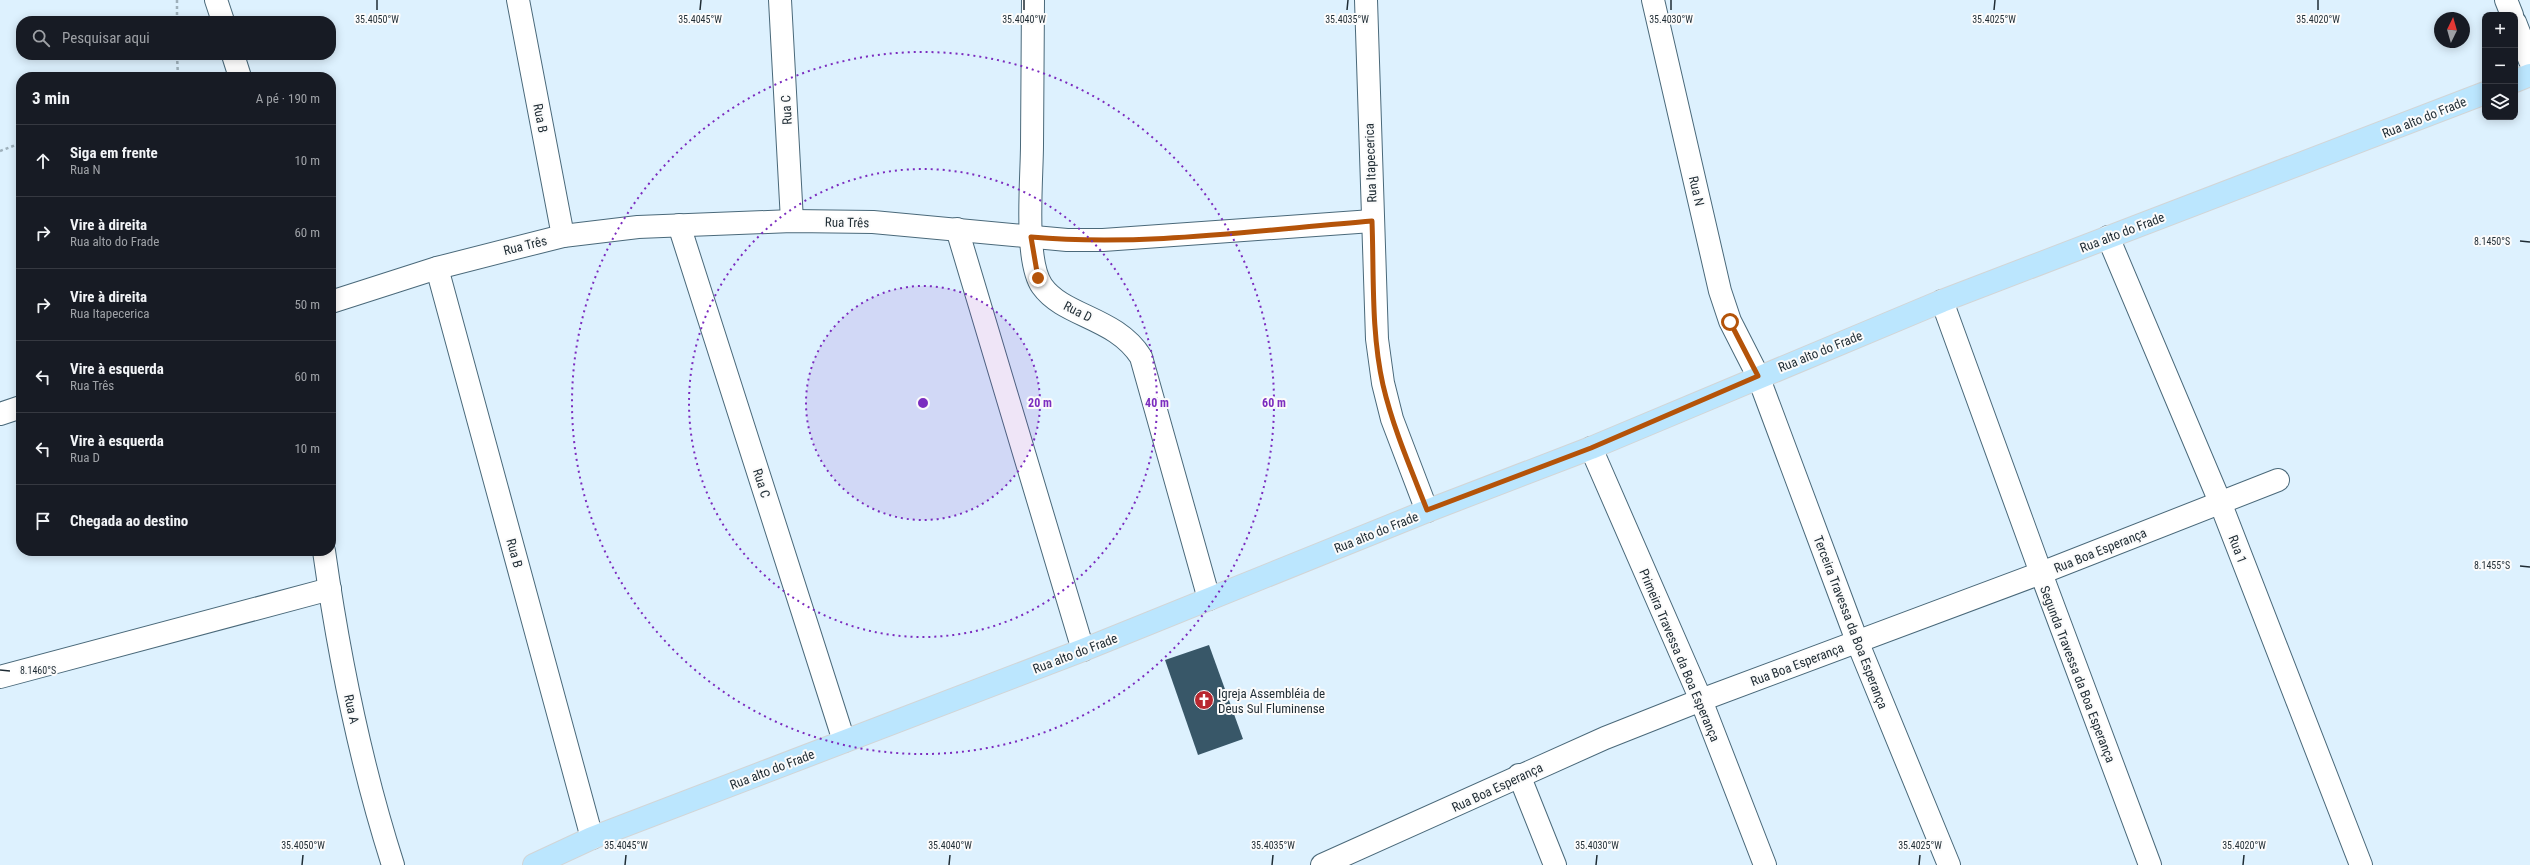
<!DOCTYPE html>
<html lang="pt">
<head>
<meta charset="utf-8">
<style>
  body { margin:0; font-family:"Roboto Condensed",sans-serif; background:#242831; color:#f1f3f6 }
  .controls { position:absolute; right:12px; top:12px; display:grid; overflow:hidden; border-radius:8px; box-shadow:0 2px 10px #0003 }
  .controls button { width:36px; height:36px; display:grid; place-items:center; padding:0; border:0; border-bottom:1px solid #363941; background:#171b24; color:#f1f3f6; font:20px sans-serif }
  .compass { position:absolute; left:2434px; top:12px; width:36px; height:36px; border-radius:50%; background:#171b24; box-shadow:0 2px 10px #0003; rotate:5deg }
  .stop { position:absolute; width:12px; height:12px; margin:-9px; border:3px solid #b45309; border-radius:50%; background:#fff }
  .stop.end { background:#b45309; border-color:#fff; box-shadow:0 1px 4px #0008 }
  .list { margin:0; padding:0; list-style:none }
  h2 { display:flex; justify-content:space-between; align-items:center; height:52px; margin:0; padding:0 16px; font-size:17px }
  h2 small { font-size:13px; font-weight:400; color:#9ea1a6 }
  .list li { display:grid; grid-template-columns:26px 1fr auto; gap:12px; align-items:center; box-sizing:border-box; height:72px; padding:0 16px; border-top:1px solid #363941 }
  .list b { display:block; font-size:15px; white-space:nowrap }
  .list p { margin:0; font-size:13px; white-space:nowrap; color:#9ea1a6 }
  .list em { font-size:13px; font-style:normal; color:#9ea1a6 }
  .icon { flex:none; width:22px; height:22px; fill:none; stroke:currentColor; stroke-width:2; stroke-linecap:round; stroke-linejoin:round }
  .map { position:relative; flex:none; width:2530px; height:865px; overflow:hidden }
  .search { position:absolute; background:#171b24; box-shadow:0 2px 10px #0003; left:16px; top:16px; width:320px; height:44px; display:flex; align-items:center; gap:10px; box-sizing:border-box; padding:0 14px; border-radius:16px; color:#9ea1a6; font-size:15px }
  .panel { position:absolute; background:#171b24; box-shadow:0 2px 10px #0003; left:16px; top:72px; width:320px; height:484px; border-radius:16px }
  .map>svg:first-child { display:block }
  .building { fill:#385768 }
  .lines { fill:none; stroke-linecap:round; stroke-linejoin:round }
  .minor-casing { stroke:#4a697a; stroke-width:24 }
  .major-casing { stroke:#d2d5d6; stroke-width:24 }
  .path { stroke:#9eb0bb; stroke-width:2.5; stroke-dasharray:3 3; stroke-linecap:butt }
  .minor { stroke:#fff; stroke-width:22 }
  .major { stroke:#bbe6fe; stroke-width:22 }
  .route { stroke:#b45309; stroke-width:5 }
  .ticks { fill:none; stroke:#1f2c34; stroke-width:1.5 }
  .ring { fill:none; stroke:#7b2cbf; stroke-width:2; stroke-dasharray:2 4 }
  .labels { text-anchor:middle; stroke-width:4; stroke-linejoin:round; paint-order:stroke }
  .street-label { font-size:13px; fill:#1f2c34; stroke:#fbfbfb }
  .poi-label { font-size:13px; fill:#1f2c34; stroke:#fbfbfb; text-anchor:start }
  .ticks-label { font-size:10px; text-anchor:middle; fill:#1f2c34; stroke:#fbfbfb; stroke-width:4; stroke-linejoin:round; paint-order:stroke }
  .centre { fill:#7b2cbf; stroke:#fbfbfb; stroke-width:2 }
  .ring-label { font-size:12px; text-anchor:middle; font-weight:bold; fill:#7b2cbf; stroke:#fbfbfb; stroke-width:4; stroke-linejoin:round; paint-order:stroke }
</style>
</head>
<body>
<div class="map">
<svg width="2530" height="865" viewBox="0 0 2530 865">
  <rect width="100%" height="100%" fill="#ddf1fe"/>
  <path class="building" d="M1209 645 1243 739 1198 755 1165 660Z"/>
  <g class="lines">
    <defs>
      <g id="minor">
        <path d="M216 0 223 21"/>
        <path d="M518 0 563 236"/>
        <path d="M780 0 792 221"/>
        <path d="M1033 0C1033 48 1032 97 1032 145 1032 178 1024 260 1042 286 1064 317 1116 317 1141 357L1209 599"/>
        <path d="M1366 0 1377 339 1383 383 1392 419 1427 511"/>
        <path d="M1653 0 1720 291 1730 321 1758 376 1857 641 1949 865"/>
        <path d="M2506 0 2512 15"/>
        <path d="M2515 22 2530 61"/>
        <path d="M233 55 240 77"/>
        <path d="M679 225 844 741"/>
        <path d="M957 229 1083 650"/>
        <path d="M2108 237 2220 502 2361 865"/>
        <path d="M437 268 592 838"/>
        <path d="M1942 301 2041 573 2150 865"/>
        <path d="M331 302 437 268 563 236 638 227 792 221 873 222 1067 240H1103L1372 221"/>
        <path d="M0 414 21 407"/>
        <path d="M1591 448 1701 700 1765 865"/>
        <path d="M324 551C339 657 360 762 393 865"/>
        <path d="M0 677 330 589"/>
        <path d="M1519 775 1555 865"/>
        <path d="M1322 865 1605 738 1701 700 2041 573 2278 480"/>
      </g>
      <g id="major">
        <path d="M2515 81 2530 75"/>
        <path d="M534 865 592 838 1083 650 1427 511 1591 448 1942 301 2485 93"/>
      </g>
    </defs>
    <use href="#minor" class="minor-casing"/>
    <use href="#major" class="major-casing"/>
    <g class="path">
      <path d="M177 0V21"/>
      <path d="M177 55 178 77"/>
      <path d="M0 151 21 143"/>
    </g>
    <use href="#minor" class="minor"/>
    <use href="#major" class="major"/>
  </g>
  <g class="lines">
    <path class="route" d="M1038 278 1031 237C1143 247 1260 230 1372 221 1374 275 1371 332 1383 385 1393 428 1411 469 1427 510L1591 448 1758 376 1730 322"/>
  </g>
  <path class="ticks" d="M377 10V0M700 10 701 0M1024 10V0M1347 10 1348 0M1671 10V0M1994 10 1995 0M2318 10V0M2520 241 2530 242M2520 566 2530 567M0 670 10 671M302 865 303 855M625 865 626 855M949 865 950 855M1272 865 1273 855M1596 865 1597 855M1919 865 1920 855M2243 865 2244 855"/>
  <circle cx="923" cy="403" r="117" fill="#7b2cbf" fill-opacity=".12"/>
  <g class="ring">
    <circle cx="923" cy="403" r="117"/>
    <circle cx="923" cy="403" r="234"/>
    <circle cx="923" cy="403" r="351"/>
  </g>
  <defs>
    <symbol id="church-disc" viewBox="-11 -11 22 22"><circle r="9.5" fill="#b82830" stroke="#fbfbfb"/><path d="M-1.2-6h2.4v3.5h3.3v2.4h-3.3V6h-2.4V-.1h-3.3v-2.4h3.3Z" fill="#fff"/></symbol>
  </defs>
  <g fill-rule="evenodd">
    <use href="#church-disc" x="1193" y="689" width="22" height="22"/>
  </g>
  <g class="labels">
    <g class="street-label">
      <text transform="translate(786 110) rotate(-93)" y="5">Rua C</text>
      <text transform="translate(2424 117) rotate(-22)" y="5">Rua alto do Frade</text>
      <text transform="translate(541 118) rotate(79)" y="5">Rua B</text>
      <text transform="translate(1370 163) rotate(-92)" y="5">Rua Itapecerica</text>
      <text transform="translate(1697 191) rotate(77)" y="5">Rua N</text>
      <text transform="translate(847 222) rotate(1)" y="5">Rua Três</text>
      <text transform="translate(2122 232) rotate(-21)" y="5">Rua alto do Frade</text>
      <text transform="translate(525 245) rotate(-14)" y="5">Rua Três</text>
      <text transform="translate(1078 311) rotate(27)" y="5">Rua D</text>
      <text transform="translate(1820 351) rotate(-22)" y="5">Rua alto do Frade</text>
      <text transform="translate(762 483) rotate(72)" y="5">Rua C</text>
      <text transform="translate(1376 532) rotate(-22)" y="5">Rua alto do Frade</text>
      <text transform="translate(2238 549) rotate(69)" y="5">Rua 1</text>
      <text transform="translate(2100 550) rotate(-22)" y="5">Rua Boa Esperança</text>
      <text transform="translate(515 553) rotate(75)" y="5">Rua B</text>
      <text transform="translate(1851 622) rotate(69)" y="5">Terceira Travessa da Boa Esperança</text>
      <text transform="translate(1075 653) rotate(-21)" y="5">Rua alto do Frade</text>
      <text transform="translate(1680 655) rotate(67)" y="5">Primeira Travessa da Boa Esperança</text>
      <text transform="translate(1797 664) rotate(-21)" y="5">Rua Boa Esperança</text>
      <text transform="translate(2078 674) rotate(69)" y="5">Segunda Travessa da Boa Esperança</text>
      <text transform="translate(352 709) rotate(78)" y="5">Rua A</text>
      <text transform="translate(772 769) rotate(-21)" y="5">Rua alto do Frade</text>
      <text transform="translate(1497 787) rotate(-25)" y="5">Rua Boa Esperança</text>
    </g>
    <g class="poi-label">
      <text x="1218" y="698">Igreja Assembléia de<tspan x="1218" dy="15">Deus Sul Fluminense</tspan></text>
    </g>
  </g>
  <g class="ticks-label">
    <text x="377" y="23">35.4050°W</text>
    <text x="700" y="23">35.4045°W</text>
    <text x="1024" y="23">35.4040°W</text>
    <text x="1347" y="23">35.4035°W</text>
    <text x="1671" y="23">35.4030°W</text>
    <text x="1994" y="23">35.4025°W</text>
    <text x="2318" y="23">35.4020°W</text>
    <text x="2492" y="245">8.1450°S</text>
    <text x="2492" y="569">8.1455°S</text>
    <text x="38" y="674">8.1460°S</text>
    <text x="303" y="849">35.4050°W</text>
    <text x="626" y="849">35.4045°W</text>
    <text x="950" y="849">35.4040°W</text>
    <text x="1273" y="849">35.4035°W</text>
    <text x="1597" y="849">35.4030°W</text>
    <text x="1920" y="849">35.4025°W</text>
    <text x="2244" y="849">35.4020°W</text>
  </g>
  <circle cx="923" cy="403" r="6" class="centre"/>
  <g class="ring-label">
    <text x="1040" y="407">20 m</text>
    <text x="1157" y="407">40 m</text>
    <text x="1274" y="407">60 m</text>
  </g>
</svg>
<div class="controls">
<button>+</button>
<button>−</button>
<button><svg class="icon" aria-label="layers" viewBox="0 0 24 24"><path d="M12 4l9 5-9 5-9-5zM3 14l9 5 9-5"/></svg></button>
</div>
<svg class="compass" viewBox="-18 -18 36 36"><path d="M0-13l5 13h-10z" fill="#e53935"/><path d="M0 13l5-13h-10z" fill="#9ea1a6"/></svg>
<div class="stop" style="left:1730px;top:322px"></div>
<div class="stop end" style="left:1038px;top:278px"></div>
<div class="search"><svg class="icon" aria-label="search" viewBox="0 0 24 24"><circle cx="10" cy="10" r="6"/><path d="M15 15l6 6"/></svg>Pesquisar aqui</div>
<section class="panel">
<h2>3 min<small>A pé · 190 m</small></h2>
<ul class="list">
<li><svg class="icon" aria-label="ahead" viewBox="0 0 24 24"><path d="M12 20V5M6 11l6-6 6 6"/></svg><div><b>Siga em frente</b><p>Rua N</p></div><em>10 m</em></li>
<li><svg class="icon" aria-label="right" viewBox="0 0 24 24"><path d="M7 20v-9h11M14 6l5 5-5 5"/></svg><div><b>Vire à direita</b><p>Rua alto do Frade</p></div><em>60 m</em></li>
<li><svg class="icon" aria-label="right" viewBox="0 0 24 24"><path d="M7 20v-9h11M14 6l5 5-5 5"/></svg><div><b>Vire à direita</b><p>Rua Itapecerica</p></div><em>50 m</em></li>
<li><svg class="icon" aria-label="left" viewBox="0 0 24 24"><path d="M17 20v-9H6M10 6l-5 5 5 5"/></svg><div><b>Vire à esquerda</b><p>Rua Três</p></div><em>60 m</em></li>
<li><svg class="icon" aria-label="left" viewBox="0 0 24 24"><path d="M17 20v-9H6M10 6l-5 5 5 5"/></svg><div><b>Vire à esquerda</b><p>Rua D</p></div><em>10 m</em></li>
<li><svg class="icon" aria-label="arrive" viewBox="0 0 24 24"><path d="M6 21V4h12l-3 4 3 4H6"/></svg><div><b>Chegada ao destino</b></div></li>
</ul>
</section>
</div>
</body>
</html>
